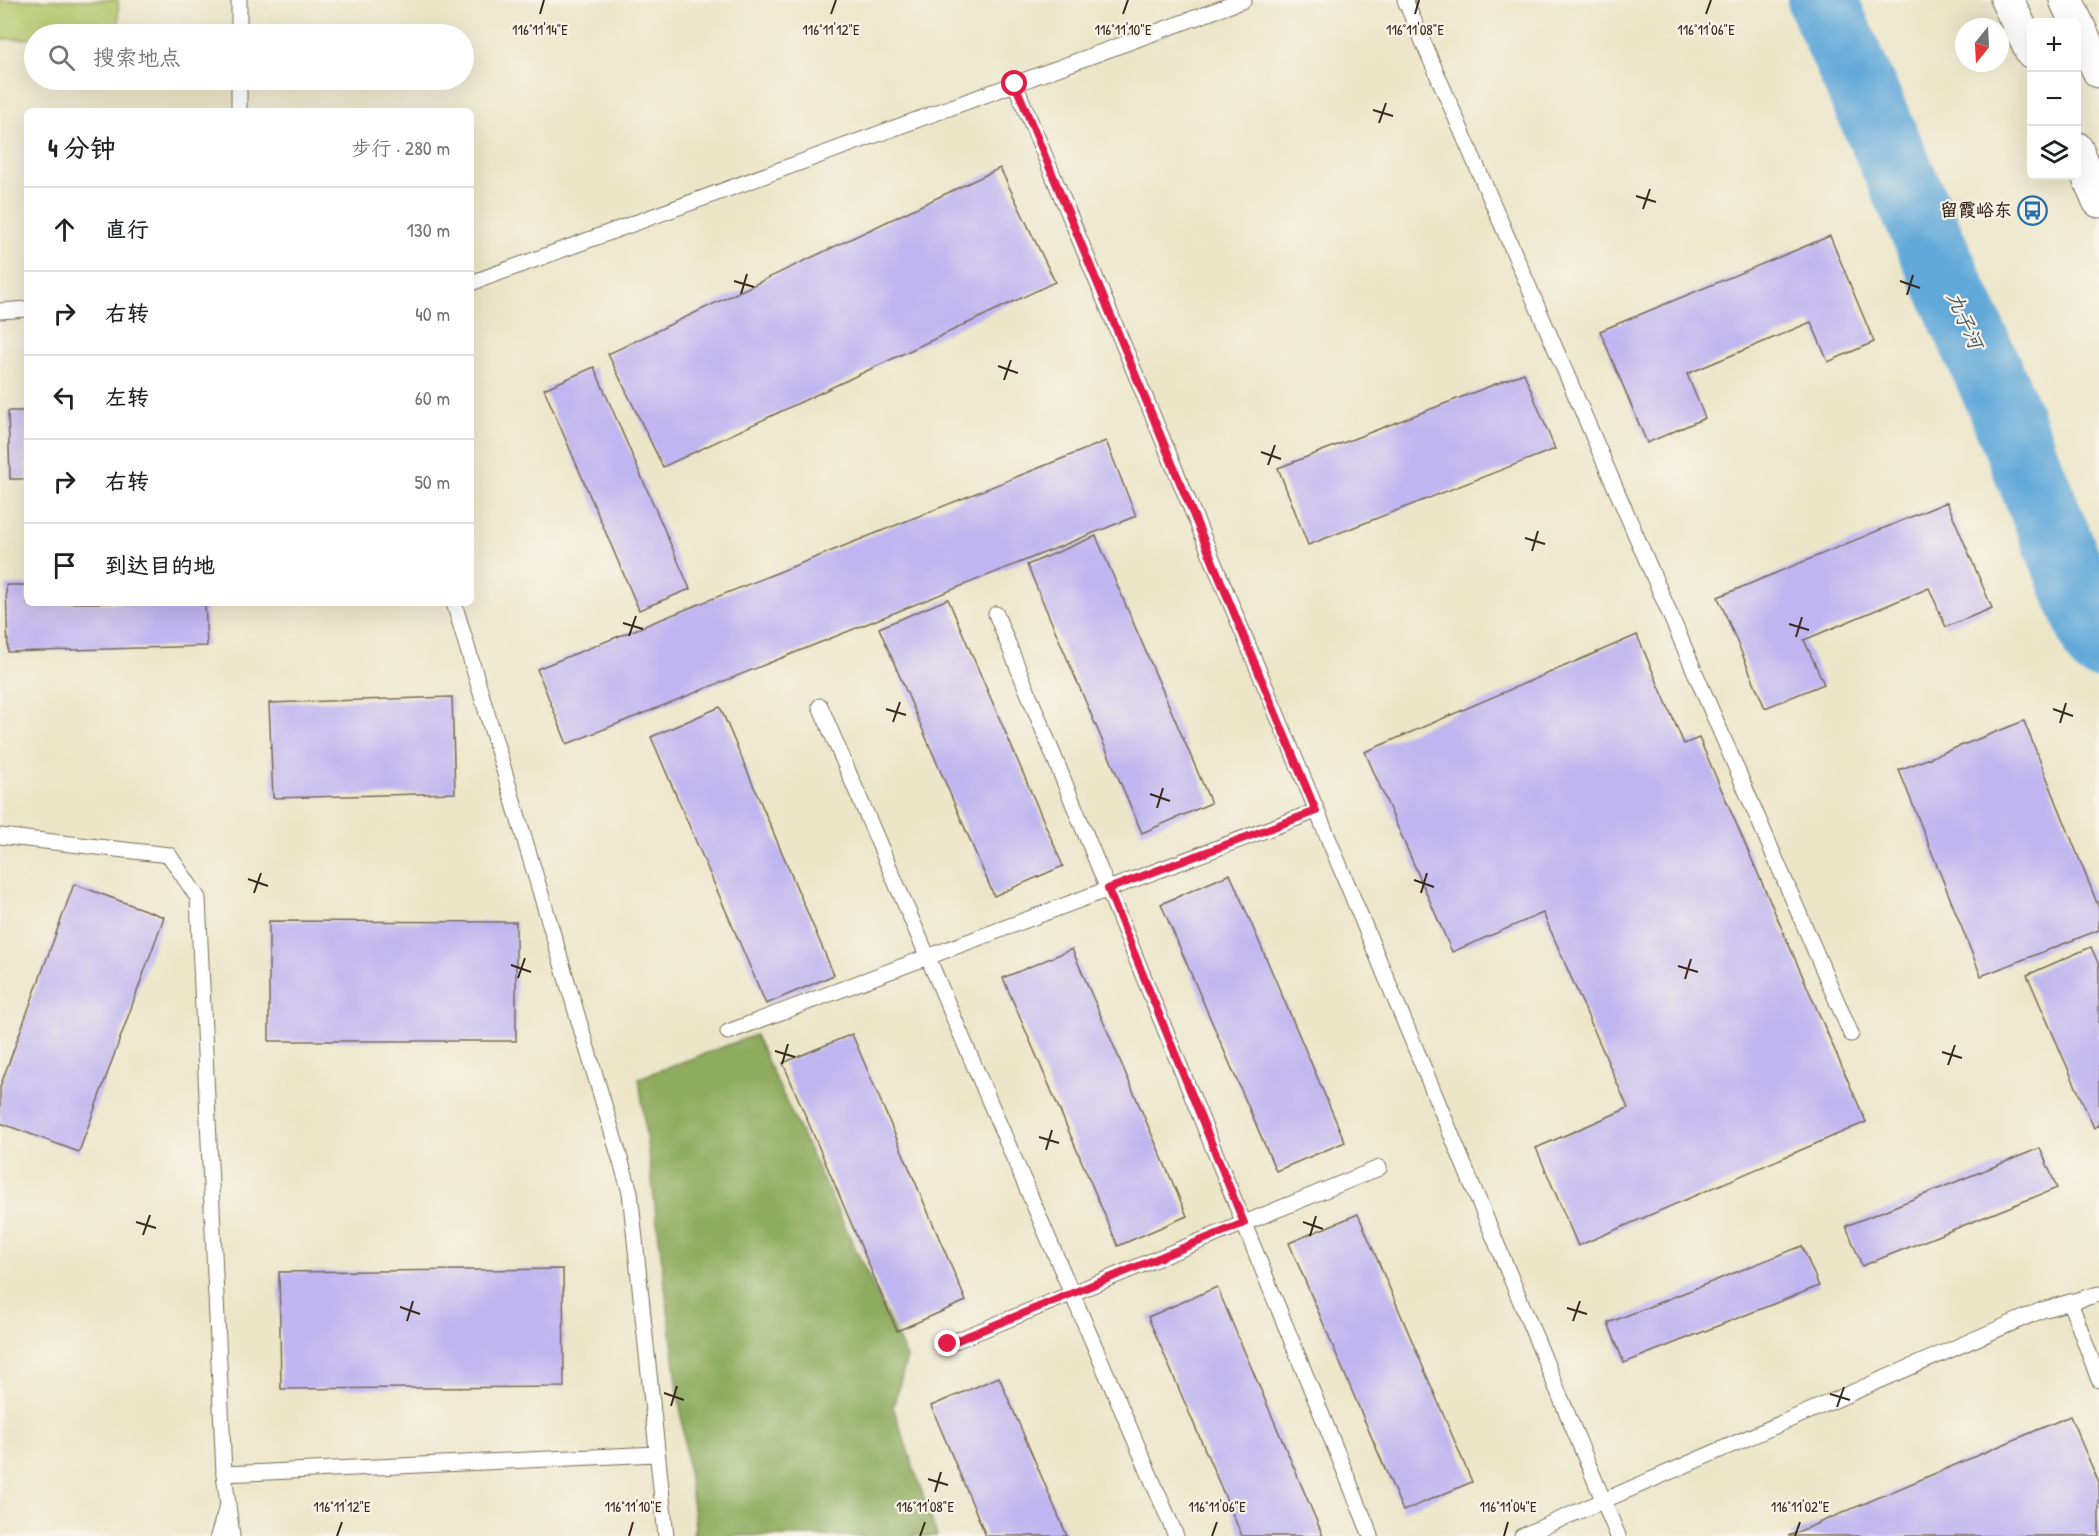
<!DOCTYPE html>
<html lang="zh">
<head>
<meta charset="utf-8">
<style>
  body { margin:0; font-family:"Patrick Hand","LXGW WenKai TC",sans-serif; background:#f2f2f2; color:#202124 }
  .controls { position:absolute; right:18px; top:18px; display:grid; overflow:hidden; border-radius:9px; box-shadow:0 6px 24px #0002 }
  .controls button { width:54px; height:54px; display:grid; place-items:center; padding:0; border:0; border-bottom:2px solid #e0e0e0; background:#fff; color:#202124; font:30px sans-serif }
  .compass { position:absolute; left:1955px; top:18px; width:54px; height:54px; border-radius:50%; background:#fff; box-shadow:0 6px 24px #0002; rotate:198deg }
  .stop { position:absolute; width:18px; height:18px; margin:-14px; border:4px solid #e11d48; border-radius:50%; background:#fff }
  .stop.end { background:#e11d48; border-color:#fff; box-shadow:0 2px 6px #0008 }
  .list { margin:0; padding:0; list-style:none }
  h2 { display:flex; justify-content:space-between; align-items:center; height:78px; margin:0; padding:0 24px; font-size:26px }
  h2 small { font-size:20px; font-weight:400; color:#757577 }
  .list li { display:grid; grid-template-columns:39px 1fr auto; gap:18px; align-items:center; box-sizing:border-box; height:84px; padding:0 24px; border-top:2px solid #e0e0e0 }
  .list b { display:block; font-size:22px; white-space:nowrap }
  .list em { font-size:20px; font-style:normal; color:#757577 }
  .icon { flex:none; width:33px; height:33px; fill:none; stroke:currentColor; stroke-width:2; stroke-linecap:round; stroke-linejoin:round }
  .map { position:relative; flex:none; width:2099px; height:1536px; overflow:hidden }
  .search { position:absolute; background:#fff; box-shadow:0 6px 24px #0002; left:24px; top:24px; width:450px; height:66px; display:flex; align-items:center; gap:15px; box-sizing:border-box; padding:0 21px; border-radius:33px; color:#757577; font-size:22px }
  .panel { position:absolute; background:#fff; box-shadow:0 6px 24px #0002; left:24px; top:108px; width:450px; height:498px; border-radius:9px }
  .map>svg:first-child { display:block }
  .green { fill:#b3c76b; stroke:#777844; stroke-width:1.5 }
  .forest { fill:#8eac5f; stroke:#646b3e; stroke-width:1.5 }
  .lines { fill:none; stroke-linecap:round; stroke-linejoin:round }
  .river { stroke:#62a9d9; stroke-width:70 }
  .building { fill:#bfb5f0 }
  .lane-casing { stroke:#796c5a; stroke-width:17 }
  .primary-casing { stroke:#796c5a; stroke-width:35 }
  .lane { stroke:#fff; stroke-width:15 }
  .primary { stroke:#fff; stroke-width:33 }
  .route { stroke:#e11d48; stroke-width:8 }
  .ticks { fill:none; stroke:#3b2a1e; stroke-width:2 }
  .labels { text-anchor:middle; stroke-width:4.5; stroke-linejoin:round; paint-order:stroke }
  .poi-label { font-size:18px; font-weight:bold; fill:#3b2a1e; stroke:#f7f3e8; text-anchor:end }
  .water-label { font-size:20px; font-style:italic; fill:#49565f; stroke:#f7f3e8 }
  .ticks-label { font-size:15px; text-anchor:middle; fill:#3b2a1e; stroke:#f7f3e8; stroke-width:4.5; stroke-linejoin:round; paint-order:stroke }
</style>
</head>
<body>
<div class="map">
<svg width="2099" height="1536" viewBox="0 0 2099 1536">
  <rect width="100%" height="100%" fill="#f7f3e8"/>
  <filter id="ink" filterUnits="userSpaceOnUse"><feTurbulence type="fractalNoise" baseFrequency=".0167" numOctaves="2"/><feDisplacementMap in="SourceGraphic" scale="12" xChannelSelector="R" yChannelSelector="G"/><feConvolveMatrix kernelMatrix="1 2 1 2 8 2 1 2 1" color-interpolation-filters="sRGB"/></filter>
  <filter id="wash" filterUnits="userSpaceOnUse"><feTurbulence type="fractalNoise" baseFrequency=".008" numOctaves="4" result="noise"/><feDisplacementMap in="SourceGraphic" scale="24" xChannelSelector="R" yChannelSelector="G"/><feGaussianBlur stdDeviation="1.35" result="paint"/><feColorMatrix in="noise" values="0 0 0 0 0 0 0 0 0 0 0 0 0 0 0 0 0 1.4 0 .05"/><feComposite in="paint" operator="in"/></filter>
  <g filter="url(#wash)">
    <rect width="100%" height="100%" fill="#ece6c9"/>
    <path class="green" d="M0 0H118L119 34H34V39H0Z"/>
    <path class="forest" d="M755 1035 907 1358 893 1407 937 1536H693L695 1526 639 1078Z"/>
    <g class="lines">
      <path class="river" d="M1822 0 1996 390 2099 644"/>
    </g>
    <g id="blocks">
      <g class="building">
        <path d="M1000 168 1055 282 663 467 608 354Z"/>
        <path d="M1830 236 1874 342 1828 362 1811 322 1687 374 1705 418 1647 443 1600 331Z"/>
        <path d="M594 367 690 589 639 610 544 389Z"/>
        <path d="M1524 373 1555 449 1308 545 1278 468Z"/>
        <path d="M8 411H27V479H10Z"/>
        <path d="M1106 441 1136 516 567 744 537 669Z"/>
        <path d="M1947 502 1992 608 1946 627 1929 588 1804 640 1824 684 1765 708 1718 597Z"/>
        <path d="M1096 536 1211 803 1142 833 1027 565Z"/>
        <path d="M6 585H27V603H205L207 646 8 652Z"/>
        <path d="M948 599 1063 866 994 896 879 628Z"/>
        <path d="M1637 635 1684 744 1699 738 1866 1122 1578 1246 1536 1148 1628 1108 1543 913 1452 952 1365 752Z"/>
        <path d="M452 697 455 793 273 798 269 703Z"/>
        <path d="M720 707 834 975 766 1004 651 737Z"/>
        <path d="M2024 721 2099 908V930L1981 976 1899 770Z"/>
        <path d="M1230 874 1345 1142 1276 1171 1161 904Z"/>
        <path d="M74 884 164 917 79 1152 0 1123V1087Z"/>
        <path d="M269 921 516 922V1041H269Z"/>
        <path d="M2091 947 2099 965V1125L2094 1128 2027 975Z"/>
        <path d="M1072 949 1187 1216 1118 1246 1003 978Z"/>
        <path d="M852 1034 966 1301 897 1331 783 1063Z"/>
        <path d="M2040 1148 2057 1188 1862 1266 1846 1226Z"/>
        <path d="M1358 1214 1472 1482 1403 1511 1289 1243Z"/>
        <path d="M1802 1246 1819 1286 1624 1363 1608 1323Z"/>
        <path d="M563 1269 564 1387 281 1389 279 1272Z"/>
        <path d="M1217 1287 1323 1536H1242L1148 1317Z"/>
        <path d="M999 1377 1067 1536H986L931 1406Z"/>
        <path d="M2070 1416 2099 1483V1536H1788Z"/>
      </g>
    </g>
  </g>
  <g filter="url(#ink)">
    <use href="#blocks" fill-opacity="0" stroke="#796c5a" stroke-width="1.5"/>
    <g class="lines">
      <defs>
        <g id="lane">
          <path d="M239 0V34"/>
          <path d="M1405 0 1851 1034"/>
          <path d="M239 80V111"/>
          <path d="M1015 84 1618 1536"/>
          <path d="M471 283 1244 0"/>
          <path d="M0 311 27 309"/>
          <path d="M454 603 630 1192 666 1536"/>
          <path d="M996 614 1371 1536"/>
          <path d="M820 706 1176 1536"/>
          <path d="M0 836 169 855 198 898 224 1474 232 1536"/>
          <path d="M728 1032 1316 811"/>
          <path d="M2070 1302 2099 1380"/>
          <path d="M948 1344 1379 1168"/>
          <path d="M224 1474 657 1454"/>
          <path d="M218 1536 226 1510"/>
          <path d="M1522 1536 2042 1310 2099 1294"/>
        </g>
        <g id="primary">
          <path d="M2007 0 2032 52"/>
          <path d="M2066 0 2099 71"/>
          <path d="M2076 148 2099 201"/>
        </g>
      </defs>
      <use href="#lane" class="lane-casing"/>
      <use href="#primary" class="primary-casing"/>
      <use href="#lane" class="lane"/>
      <use href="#primary" class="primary"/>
    </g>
  </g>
  <g class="lines" filter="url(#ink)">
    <path class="route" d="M948 1344 1244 1223 1108 889 1316 811 1015 84"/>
  </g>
  <path class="ticks" d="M540 14 544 0M831 14 836 0M1123 14 1128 0M1415 14 1419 0M1706 14 1711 0M1373 110 1393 116M1379 123 1386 103M1636 196 1656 202M1643 209 1650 189M734 281 754 287M1900 281 1920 288M741 294 747 274M1907 295 1913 275M998 366 1018 373M1004 380 1011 360M1261 452 1281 459M1268 465 1275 445M1525 538 1545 544M1532 551 1538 531M623 623 643 629M1789 624 1809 630M629 636 636 616M1796 637 1802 617M886 709 906 715M2053 709 2073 716M893 722 900 702M2060 723 2066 703M1150 794 1170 801M1157 808 1163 788M248 879 268 886M1414 880 1434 887M254 893 261 873M1421 893 1427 873M511 965 531 972M1678 966 1698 972M518 978 525 958M1685 979 1691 959M775 1051 795 1057M1942 1052 1962 1058M782 1064 788 1044M1948 1065 1955 1045M1039 1137 1059 1143M1046 1150 1052 1130M136 1222 156 1228M1303 1222 1323 1229M143 1235 150 1215M1310 1236 1316 1216M400 1307 420 1314M1567 1308 1587 1314M407 1321 413 1301M1573 1321 1580 1301M664 1393 684 1400M1830 1394 1850 1400M671 1406 677 1386M1837 1407 1844 1387M928 1479 948 1485M935 1492 941 1472M337 1536 342 1522M629 1536 633 1522M920 1536 925 1522M1212 1536 1217 1522M1504 1536 1508 1522M1795 1536 1800 1522"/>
  <defs>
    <symbol id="bus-ring" viewBox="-11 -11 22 22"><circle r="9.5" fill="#f7f3e8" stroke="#1f6fb2" stroke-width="1.5"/><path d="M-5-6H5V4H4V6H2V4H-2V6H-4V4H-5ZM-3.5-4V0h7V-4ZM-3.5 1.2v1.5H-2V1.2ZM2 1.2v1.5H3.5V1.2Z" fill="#1f6fb2"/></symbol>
  </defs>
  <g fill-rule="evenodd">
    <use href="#bus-ring" x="2016" y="194" width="33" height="33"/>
  </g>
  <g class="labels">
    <g class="poi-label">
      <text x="2012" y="216">留霞峪东</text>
    </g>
    <g class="water-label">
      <text transform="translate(1965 320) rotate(66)" y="7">九子河</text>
    </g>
  </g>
  <g class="ticks-label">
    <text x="540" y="35">116°11'14"E</text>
    <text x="831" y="35">116°11'12"E</text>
    <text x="1123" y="35">116°11'10"E</text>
    <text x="1415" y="35">116°11'08"E</text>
    <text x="1706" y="35">116°11'06"E</text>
    <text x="342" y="1512">116°11'12"E</text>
    <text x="633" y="1512">116°11'10"E</text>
    <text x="925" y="1512">116°11'08"E</text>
    <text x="1217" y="1512">116°11'06"E</text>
    <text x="1508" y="1512">116°11'04"E</text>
    <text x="1800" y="1512">116°11'02"E</text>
  </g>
</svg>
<div class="controls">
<button>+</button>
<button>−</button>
<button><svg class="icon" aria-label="layers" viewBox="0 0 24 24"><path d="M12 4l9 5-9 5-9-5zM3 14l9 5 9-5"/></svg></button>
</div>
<svg class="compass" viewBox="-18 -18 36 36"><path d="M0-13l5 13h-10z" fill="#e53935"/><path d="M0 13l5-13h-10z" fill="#757577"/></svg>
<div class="stop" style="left:1015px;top:84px"></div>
<div class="stop end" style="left:948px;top:1344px"></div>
<div class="search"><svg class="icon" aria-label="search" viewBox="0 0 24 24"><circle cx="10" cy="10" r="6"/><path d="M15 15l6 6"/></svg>搜索地点</div>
<section class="panel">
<h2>4 分钟<small>步行 · 280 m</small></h2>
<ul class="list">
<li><svg class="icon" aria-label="ahead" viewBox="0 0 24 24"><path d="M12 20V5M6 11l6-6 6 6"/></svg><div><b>直行</b></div><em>130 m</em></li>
<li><svg class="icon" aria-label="right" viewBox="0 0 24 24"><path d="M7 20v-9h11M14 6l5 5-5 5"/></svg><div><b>右转</b></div><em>40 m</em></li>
<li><svg class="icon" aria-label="left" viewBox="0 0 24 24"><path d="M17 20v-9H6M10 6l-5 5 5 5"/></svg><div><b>左转</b></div><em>60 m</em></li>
<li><svg class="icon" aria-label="right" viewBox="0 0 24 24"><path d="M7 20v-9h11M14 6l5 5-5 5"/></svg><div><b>右转</b></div><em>50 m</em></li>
<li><svg class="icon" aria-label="arrive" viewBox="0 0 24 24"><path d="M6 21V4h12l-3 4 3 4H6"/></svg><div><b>到达目的地</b></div></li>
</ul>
</section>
</div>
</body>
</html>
